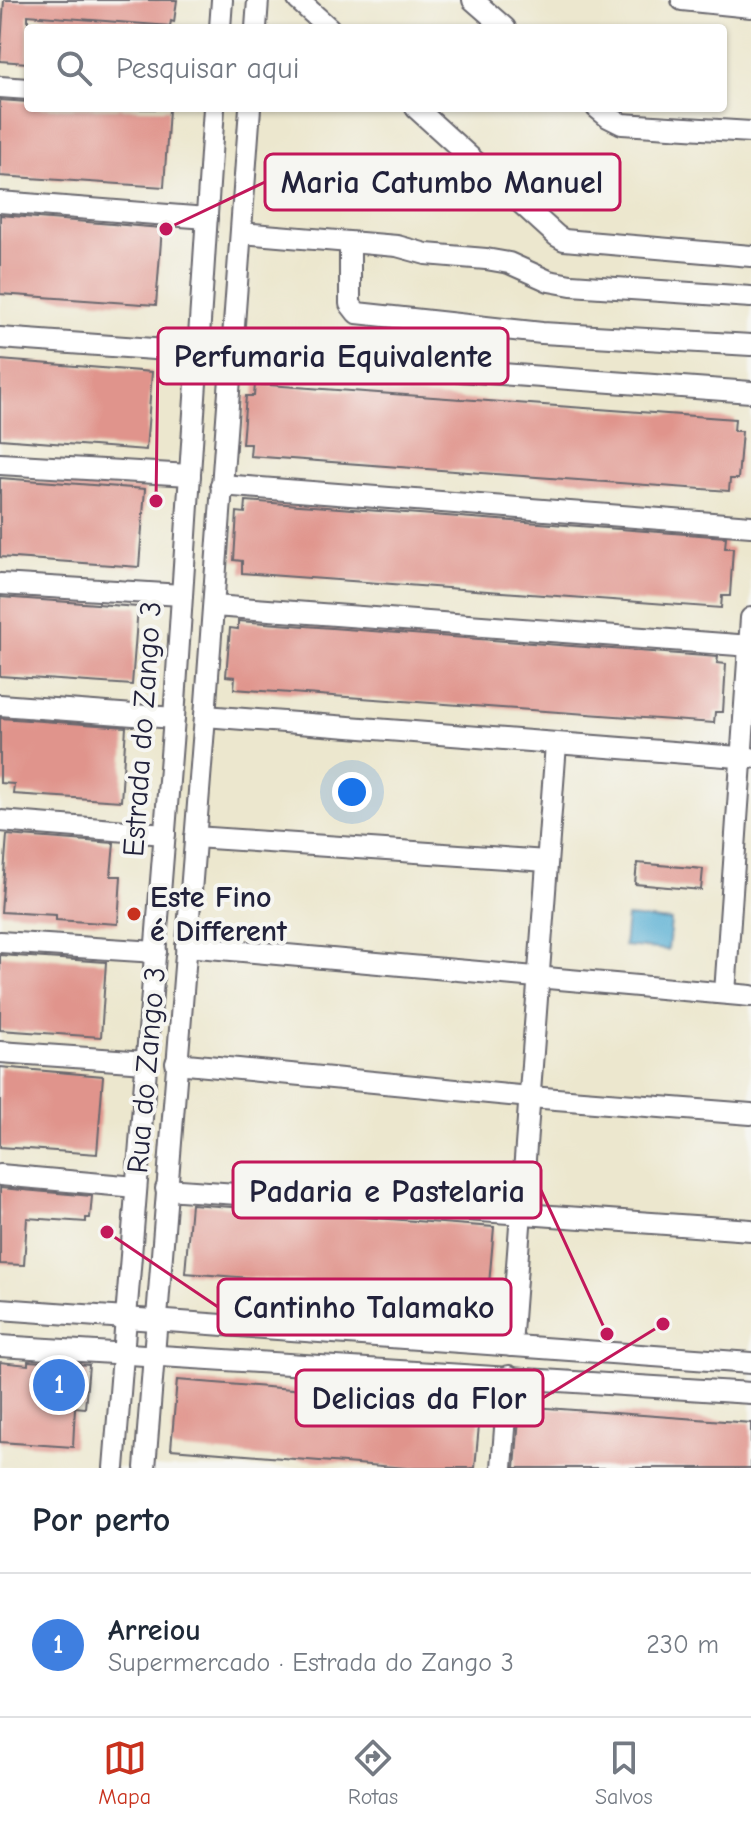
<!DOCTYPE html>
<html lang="pt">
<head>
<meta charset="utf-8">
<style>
  body { margin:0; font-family:"Comic Neue",sans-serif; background:#f6f6f7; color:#1f2937 }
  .you { position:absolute; left:352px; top:792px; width:28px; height:28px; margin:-20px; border:6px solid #fff; border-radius:50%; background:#1a73e8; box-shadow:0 0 0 12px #1a73e833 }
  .badge { display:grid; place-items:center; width:52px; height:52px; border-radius:50%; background:#c8321e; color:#fff; font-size:26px; font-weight:700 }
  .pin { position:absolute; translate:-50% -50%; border:4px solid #fff; box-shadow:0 2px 8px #0006 }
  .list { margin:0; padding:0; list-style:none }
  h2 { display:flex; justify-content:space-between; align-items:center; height:104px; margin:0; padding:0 32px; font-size:34px }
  h2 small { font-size:26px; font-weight:400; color:#747a83 }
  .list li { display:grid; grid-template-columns:52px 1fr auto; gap:24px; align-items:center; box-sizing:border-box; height:144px; padding:0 32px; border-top:2px solid #e0e1e3 }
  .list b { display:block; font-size:30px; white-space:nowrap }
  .list p { margin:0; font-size:26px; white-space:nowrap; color:#747a83 }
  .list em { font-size:26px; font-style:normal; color:#747a83 }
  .icon { flex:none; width:44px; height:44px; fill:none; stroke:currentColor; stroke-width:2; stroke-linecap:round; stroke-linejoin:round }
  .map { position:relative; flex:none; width:751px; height:1468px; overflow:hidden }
  .search { position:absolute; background:#fff; box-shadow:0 2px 6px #0004; left:24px; right:24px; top:24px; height:88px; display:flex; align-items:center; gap:20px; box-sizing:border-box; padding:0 28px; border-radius:8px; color:#747a83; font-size:30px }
  .sheet { height:248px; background:#fff }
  nav { display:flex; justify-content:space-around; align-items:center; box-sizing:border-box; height:112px; border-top:2px solid #e0e1e3; background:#fff; font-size:22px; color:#747a83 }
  nav a { display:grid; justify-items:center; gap:4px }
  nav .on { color:#c8321e }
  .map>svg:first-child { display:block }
  .water { fill:#56aed3; stroke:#3c6887; stroke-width:2 }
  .building { fill:#e0948c }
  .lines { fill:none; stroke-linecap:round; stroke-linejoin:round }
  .minor-casing { stroke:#69676e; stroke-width:24 }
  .minor { stroke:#fff; stroke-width:20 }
  .poi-dot { fill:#c8321e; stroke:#f6f6f2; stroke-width:3 }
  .labels { text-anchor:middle; stroke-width:8; stroke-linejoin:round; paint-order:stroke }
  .street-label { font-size:30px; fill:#22223b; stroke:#f6f6f2 }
  .poi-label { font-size:30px; font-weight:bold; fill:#22223b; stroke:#f6f6f2; text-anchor:start }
  .leader { fill:none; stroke:#c2185b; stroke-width:3 }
  .callout-dot { fill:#c2185b; stroke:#f6f6f2; stroke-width:3 }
  .callout { fill:#f6f6f2; stroke:#c2185b; stroke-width:3 }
  .callout-label { font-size:32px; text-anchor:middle; font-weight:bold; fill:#22223b }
</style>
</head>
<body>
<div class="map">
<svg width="751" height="1468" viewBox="0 0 751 1468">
  <rect width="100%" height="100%" fill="#f6f6f2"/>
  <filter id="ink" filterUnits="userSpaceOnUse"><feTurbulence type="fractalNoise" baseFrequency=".0125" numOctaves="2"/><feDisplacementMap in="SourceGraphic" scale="16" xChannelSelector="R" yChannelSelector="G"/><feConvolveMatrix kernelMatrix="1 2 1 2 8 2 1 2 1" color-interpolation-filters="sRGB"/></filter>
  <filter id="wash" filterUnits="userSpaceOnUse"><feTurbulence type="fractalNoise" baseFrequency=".006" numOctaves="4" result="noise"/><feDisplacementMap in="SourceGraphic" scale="32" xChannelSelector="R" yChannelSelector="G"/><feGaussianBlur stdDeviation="1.8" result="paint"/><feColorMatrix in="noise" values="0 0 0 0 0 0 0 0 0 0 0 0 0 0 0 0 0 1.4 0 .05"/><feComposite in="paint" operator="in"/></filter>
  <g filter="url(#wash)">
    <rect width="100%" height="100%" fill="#ece7ce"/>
    <path class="water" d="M627 917 671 921 668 950 624 946Z"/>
    <g id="blocks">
      <g class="building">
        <path d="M4 0H177L174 22 171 21 170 26 28 15V63L0 61Z"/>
        <path d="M0 100 28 102V108L169 109 164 187 0 176Z"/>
        <path d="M0 215 162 228 156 305 0 294Z"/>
        <path d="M0 360 152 372 146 450 0 439Z"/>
        <path d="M255 384 735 419 734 431H742L738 479H730L729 491 250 456 251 444H242L246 396H254Z"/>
        <path d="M0 478 145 489 139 567 0 557Z"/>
        <path d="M246 501 726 537 725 548H733L730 596H722L721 608 242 573V561L234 560 237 512 245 513Z"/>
        <path d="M0 597 138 607 132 685 0 676Z"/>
        <path d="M238 621 718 657 717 663 726 664 723 712H715L714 723 234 689 235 677 226 676 230 628 238 629Z"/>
        <path d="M0 718 126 727 121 801 13 794 14 784 0 783Z"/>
        <path d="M7 835 114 843 111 876H121L118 924 56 920V915L1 912Z"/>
        <path d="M637 863 703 869 701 890 635 884Z"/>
        <path d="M0 955 106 962 101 1037 0 1030Z"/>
        <path d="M0 1067 103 1076 97 1154 0 1147Z"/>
        <path d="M0 1188 92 1196 90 1218H86V1222L27 1218 24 1265 0 1264Z"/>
        <path d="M191 1204 494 1227 488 1296 185 1273Z"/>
        <path d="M28 1361 89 1365 85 1408 75 1407 73 1447 0 1442V1362L28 1365Z"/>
        <path d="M177 1380 481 1404 475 1468H407L171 1449Z"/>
        <path d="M520 1406 751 1423V1468H515Z"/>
      </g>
    </g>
  </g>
  <g filter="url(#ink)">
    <use href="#blocks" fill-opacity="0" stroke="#69676e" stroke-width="2"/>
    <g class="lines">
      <defs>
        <g id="minor">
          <path d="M298 0 329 28"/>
          <path d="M473 0 505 28"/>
          <path d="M682 0 751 7"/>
          <path d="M220 28 222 0"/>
          <path d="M256 28 258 0"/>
          <path d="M0 87 28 89"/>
          <path d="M416 108 557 236 564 240 751 256"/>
          <path d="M597 108 608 117 622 124 751 132"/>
          <path d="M0 202 207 218"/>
          <path d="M241 233 397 246 426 254 486 259 509 263 549 281 571 285 751 297"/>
          <path d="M350 244V304L357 313 542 333 751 345"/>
          <path d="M0 338 751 392"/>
          <path d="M0 464 190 475"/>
          <path d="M221 485 751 526"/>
          <path d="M0 584 182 595"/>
          <path d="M214 606 751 646"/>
          <path d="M0 705 174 718"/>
          <path d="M205 716 751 758"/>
          <path d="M0 821 165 834"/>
          <path d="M195 837 547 861"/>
          <path d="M0 942 156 952"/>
          <path d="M186 946 751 996"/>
          <path d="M725 993 751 618"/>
          <path d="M0 1052 146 1062"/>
          <path d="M176 1063 530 1097 751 1114"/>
          <path d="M0 1175 136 1187"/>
          <path d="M166 1189 751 1230"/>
          <path d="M0 1309 751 1363"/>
          <path d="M0 1346 751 1393"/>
          <path d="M511 1346 556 744"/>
          <path d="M114 1468 174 718 214 108"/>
          <path d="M145 1468 205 716 250 108"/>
          <path d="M502 1468 509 1376"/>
        </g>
      </defs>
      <use href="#minor" class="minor-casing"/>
      <use href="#minor" class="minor"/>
    </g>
  </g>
  <circle class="poi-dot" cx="134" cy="914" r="8"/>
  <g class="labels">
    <g class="street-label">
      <text transform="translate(142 729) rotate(-86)" y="10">Estrada do Zango 3</text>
      <text transform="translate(146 1070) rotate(-85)" y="10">Rua do Zango 3</text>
    </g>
    <g class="poi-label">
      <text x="150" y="907">Este Fino<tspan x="150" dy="34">é Different</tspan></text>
    </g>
  </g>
  <path class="leader" d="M166 229L265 182M156 501L158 356M607 1334L541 1190M107 1232L218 1307M663 1324L543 1398"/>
  <g class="callout-dot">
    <circle cx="166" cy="229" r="8"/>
    <circle cx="156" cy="501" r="8"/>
    <circle cx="607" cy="1334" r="8"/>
    <circle cx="107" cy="1232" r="8"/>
    <circle cx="663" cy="1324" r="8"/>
  </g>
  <g class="callout">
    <rect x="265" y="154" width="355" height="56" rx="8"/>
    <rect x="158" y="328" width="350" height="56" rx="8"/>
    <rect x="233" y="1162" width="308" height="56" rx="8"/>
    <rect x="218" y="1279" width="293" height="56" rx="8"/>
    <rect x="296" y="1370" width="247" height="56" rx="8"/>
  </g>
  <g class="callout-label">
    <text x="442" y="193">Maria Catumbo Manuel</text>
    <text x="333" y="367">Perfumaria Equivalente</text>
    <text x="387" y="1202">Padaria e Pastelaria</text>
    <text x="364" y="1318">Cantinho Talamako</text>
    <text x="419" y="1409">Delicias da Flor</text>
  </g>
</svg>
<div class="you"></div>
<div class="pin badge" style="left:59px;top:1385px;background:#3f7fe0">1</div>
<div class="search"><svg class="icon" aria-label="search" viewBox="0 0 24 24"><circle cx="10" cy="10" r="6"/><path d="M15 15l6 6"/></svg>Pesquisar aqui</div>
</div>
<section class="sheet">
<h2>Por perto<small></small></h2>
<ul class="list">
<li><span class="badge" style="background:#3f7fe0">1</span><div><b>Arreiou</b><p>Supermercado · Estrada do Zango 3</p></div><em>230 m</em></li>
</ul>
</section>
<nav>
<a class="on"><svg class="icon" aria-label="map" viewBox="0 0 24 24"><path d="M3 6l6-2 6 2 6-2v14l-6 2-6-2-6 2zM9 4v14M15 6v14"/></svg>Mapa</a>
<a><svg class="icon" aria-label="directions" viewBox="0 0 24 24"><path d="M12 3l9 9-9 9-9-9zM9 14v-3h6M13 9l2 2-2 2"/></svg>Rotas</a>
<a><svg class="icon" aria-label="saved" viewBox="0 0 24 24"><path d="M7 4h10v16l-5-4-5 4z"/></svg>Salvos</a>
</nav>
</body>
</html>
